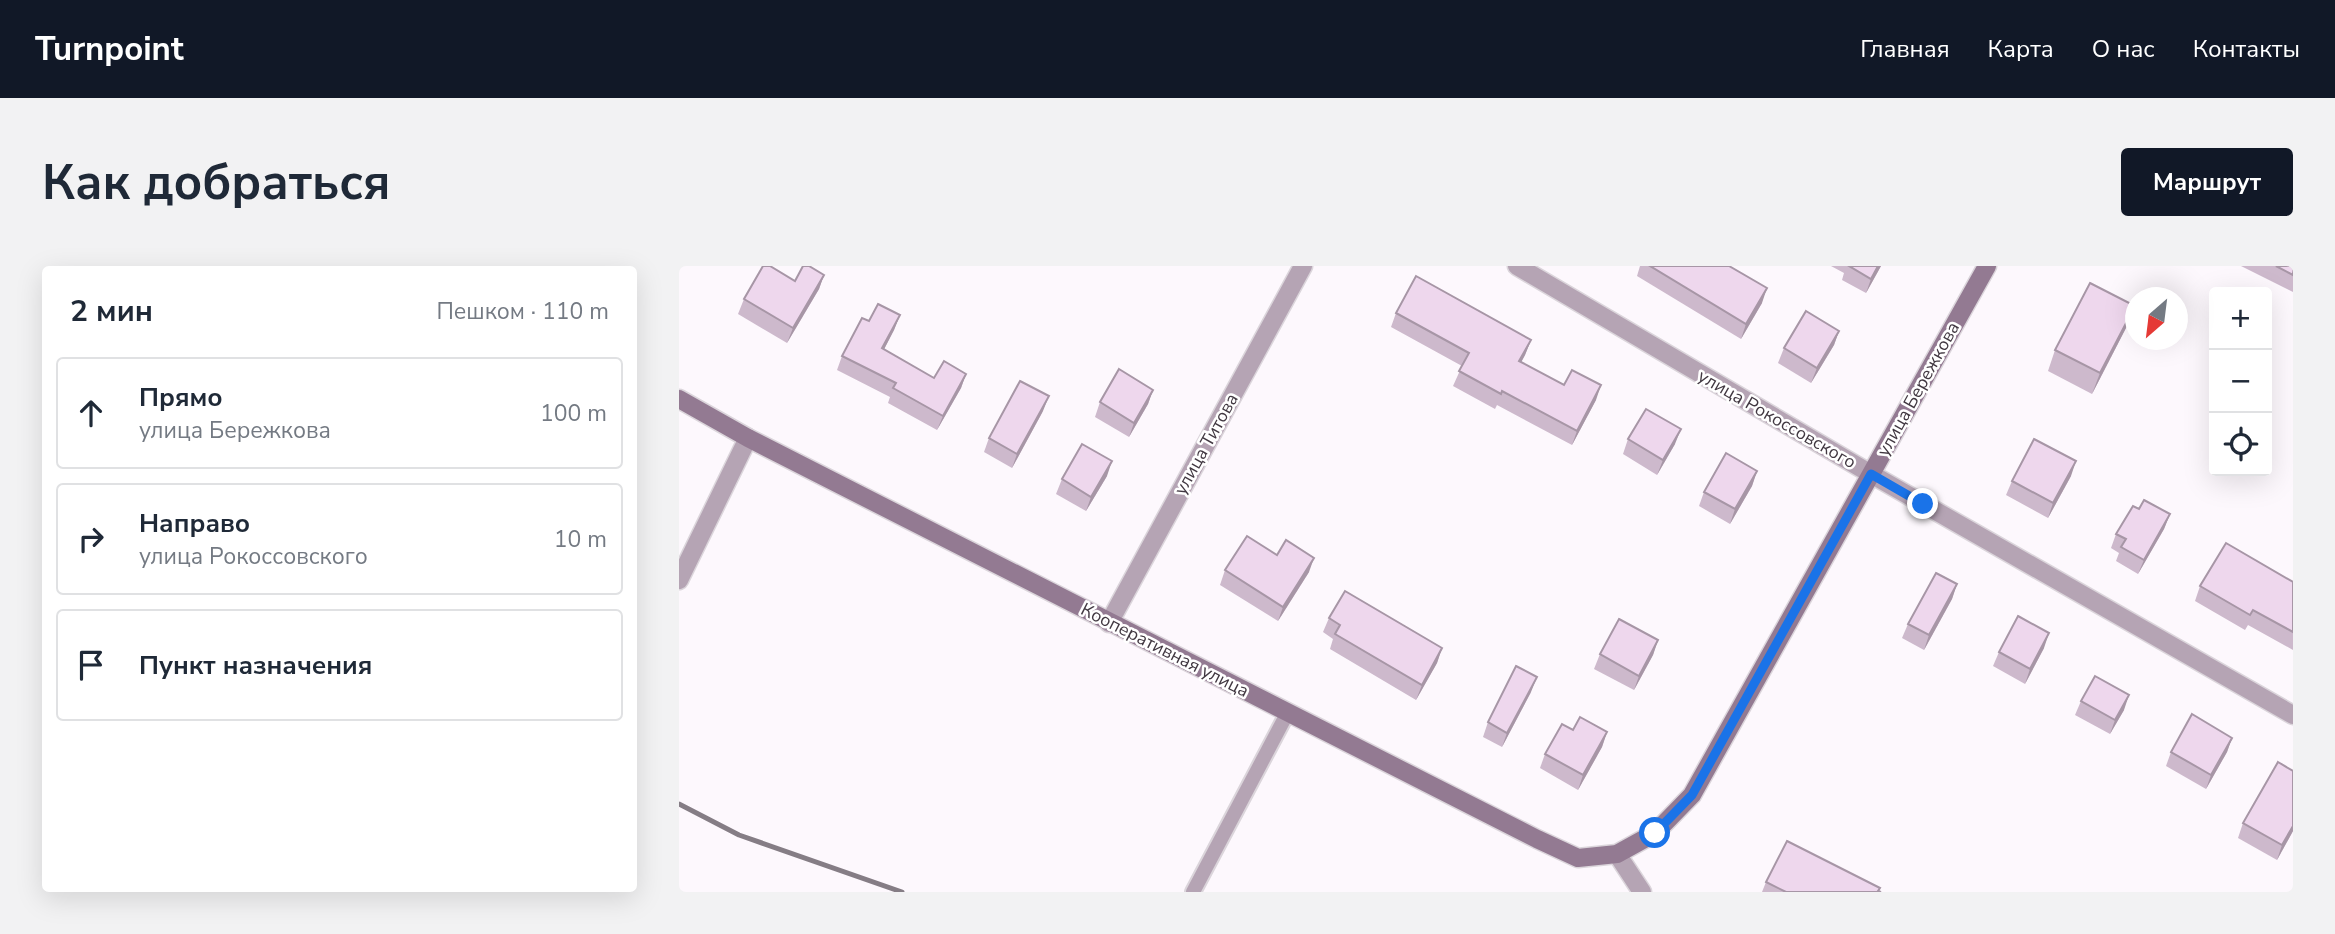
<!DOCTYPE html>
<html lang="ru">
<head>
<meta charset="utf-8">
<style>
  body { margin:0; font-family:"Nunito Sans",sans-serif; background:#f2f2f3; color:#1f2937 }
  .controls { position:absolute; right:21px; top:21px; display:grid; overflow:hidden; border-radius:7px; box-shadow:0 7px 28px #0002 }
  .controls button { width:63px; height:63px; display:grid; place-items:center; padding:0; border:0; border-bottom:2px solid #e0e1e3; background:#fff; color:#1f2937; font:35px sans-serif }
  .compass { position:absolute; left:1446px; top:21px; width:63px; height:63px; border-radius:50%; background:#fff; box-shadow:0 7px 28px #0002; rotate:208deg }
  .stop { position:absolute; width:21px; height:21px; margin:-16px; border:5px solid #1a73e8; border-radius:50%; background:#fff }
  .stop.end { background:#1a73e8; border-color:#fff; box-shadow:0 2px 7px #0008 }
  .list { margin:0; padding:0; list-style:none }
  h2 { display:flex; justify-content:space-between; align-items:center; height:91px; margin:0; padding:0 28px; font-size:30px }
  h2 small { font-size:23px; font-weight:400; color:#747a83 }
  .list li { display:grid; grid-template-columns:46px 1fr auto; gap:21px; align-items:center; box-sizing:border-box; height:112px; margin:0 14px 14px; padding:0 14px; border:2px solid #e0e1e3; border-radius:7px }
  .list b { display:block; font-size:26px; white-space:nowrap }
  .list p { margin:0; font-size:23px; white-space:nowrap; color:#747a83 }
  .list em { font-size:23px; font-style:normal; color:#747a83 }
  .icon { flex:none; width:38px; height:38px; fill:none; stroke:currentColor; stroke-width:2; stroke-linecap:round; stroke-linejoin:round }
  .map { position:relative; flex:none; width:1614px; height:626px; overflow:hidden; border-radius:7px }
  header { display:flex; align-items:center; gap:42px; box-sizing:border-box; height:98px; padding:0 35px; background:#111827; color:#fff }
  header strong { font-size:33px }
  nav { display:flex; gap:38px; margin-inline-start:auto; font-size:24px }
  .intro { display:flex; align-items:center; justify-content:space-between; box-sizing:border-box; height:168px; padding:0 42px }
  h1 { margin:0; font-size:49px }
  .button { padding:18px 32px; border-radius:7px; background:#111827; color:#fff; font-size:24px; font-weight:700 }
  main { display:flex; gap:42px; padding:0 42px }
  aside { flex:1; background:#fff; border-radius:7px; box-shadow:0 7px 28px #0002 }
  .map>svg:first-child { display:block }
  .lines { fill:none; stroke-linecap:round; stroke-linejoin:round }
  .lane-casing { stroke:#dbd5db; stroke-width:18 }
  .street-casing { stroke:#dbd5db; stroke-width:21 }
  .secondary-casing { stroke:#dbd5db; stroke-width:21 }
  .lane { stroke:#b5a4b4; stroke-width:14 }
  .street { stroke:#b5a4b4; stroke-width:18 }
  .secondary { stroke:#937a92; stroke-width:18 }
  .rail { stroke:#857d85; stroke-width:5 }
  .wall { fill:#cdb9cc }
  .shaded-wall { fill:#a796a6 }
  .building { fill:#eed7ed; stroke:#a796a6; stroke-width:2 }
  .route { stroke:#1a73e8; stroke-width:9 }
  .labels { text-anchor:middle; stroke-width:5; stroke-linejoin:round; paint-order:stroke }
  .street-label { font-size:18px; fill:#413841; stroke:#fff }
</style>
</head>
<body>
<header>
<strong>Turnpoint</strong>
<nav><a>Главная</a><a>Карта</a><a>О нас</a><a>Контакты</a></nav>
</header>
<div class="intro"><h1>Как добраться</h1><a class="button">Маршрут</a></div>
<main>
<aside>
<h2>2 мин<small>Пешком · 110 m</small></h2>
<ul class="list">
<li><svg class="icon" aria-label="ahead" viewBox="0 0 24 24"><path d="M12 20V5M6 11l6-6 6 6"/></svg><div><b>Прямо</b><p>улица Бережкова</p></div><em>100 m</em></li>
<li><svg class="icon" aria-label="right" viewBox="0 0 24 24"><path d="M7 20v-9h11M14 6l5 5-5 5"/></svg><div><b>Направо</b><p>улица Рокоссовского</p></div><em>10 m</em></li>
<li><svg class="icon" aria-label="arrive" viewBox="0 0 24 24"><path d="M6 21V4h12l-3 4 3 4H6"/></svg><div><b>Пункт назначения</b></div></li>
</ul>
</aside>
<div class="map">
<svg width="1614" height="626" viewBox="0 0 1614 626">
  <rect width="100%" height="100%" fill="#fdf8fd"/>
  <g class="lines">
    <defs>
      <path id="lane" d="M514 626 609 446"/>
      <g id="street">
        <path d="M838 0 1192 208 1614 449"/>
        <path d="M0 314 69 172"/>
        <path d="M430 357 624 0"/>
        <path d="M938 588 963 626"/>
      </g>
      <path id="secondary" d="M0 133 69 172 858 573 899 592 938 588 976 567 1013 529 1308 0"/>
    </defs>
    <use href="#lane" class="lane-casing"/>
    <use href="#street" class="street-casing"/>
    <use href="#secondary" class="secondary-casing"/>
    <use href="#lane" class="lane"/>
    <use href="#street" class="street"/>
    <use href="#secondary" class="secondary"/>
    <path class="rail" d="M0 538 60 569 223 626"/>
  </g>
  <g class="wall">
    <path d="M961 0H1050L1083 37 1062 73 958 10Z"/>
    <path d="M1152 0H1202L1187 27 1163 14 1165 7Z"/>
    <path d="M1562 0H1614V26Z"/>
    <path d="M145 9 140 23 108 77 59 48 65 33 116 15Z"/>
    <path d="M717 47 852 74 846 89 842 96 885 119 917 134 893 179 818 139 816 143 774 120 783 100 712 61Z"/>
    <path d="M221 49 215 64 205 83 255 112 287 108 282 122 258 164 209 137 211 131 158 104 163 90 190 55Z"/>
    <path d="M1448 60 1413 128 1369 105 1376 84Z"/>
    <path d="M1160 65 1155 79 1132 117 1099 97 1105 82Z"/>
    <path d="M474 124 469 138 450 171 416 151 421 136Z"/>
    <path d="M364 145 333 202 305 186 310 172Z"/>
    <path d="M949 173 996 178 978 209 944 188Z"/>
    <path d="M1078 205 1073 220 1051 258 1020 240 1025 226Z"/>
    <path d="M428 210 407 245 377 228 383 213Z"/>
    <path d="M1392 210 1369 252 1327 229 1333 215Z"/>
    <path d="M1460 243 1491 248 1485 263 1459 308 1437 295 1440 287 1432 282 1437 268Z"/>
    <path d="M598 289 630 306 599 355 541 319 546 304Z"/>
    <path d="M1614 316V384L1569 359 1566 364 1516 335 1521 320Z"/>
    <path d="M1278 318 1273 333 1245 384 1223 372 1229 358Z"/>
    <path d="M650 352 763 382 758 397 737 434 651 383 654 373 644 366Z"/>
    <path d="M979 374 974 389 955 424 915 403 921 388Z"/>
    <path d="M1365 382 1346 418 1314 400 1320 386Z"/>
    <path d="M852 426 823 481 804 471 809 456Z"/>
    <path d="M1402 435 1445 444 1431 468 1396 449Z"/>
    <path d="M894 464 928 466 923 481 899 524 861 502 866 488Z"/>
    <path d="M1553 472 1548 486 1527 523 1487 500 1492 486Z"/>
    <path d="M1614 505V565L1598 594 1559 572 1564 557Z"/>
    <path d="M1087 616 1200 625 1202 626H1083Z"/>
  </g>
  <g class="shaded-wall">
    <path d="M1199 0H1202L1187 27 1192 13Z"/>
    <path d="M145 9 140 23 108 77 114 62Z"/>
    <path d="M1088 22 1083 37 1062 73 1067 58Z"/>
    <path d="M1456 40 1448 60 1413 128 1421 107Z"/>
    <path d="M221 49 215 64 198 97 203 82Z"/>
    <path d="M1160 65 1155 79 1132 117 1138 102Z"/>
    <path d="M852 74 846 89 835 110 840 95Z"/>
    <path d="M287 108 282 122 258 164 264 150Z"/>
    <path d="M922 119 917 134 893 179 898 165Z"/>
    <path d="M474 124 469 138 450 171 455 157Z"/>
    <path d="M370 130 364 145 333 202 338 188Z"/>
    <path d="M1002 163 996 178 978 209 984 194Z"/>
    <path d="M433 195 428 210 407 245 412 231Z"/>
    <path d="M1397 195 1392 210 1369 252 1374 237Z"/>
    <path d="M1078 205 1073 220 1051 258 1056 243Z"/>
    <path d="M1491 248 1485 263 1459 308 1465 294Z"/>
    <path d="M635 292 630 306 599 355 604 341Z"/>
    <path d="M1278 318 1273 333 1245 384 1250 369Z"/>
    <path d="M1370 367 1365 382 1346 418 1351 403Z"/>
    <path d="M979 374 974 389 955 424 960 410Z"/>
    <path d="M763 382 758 397 737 434 743 419Z"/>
    <path d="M858 411 852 426 823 481 828 467Z"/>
    <path d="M1450 429 1445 444 1431 468 1436 454Z"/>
    <path d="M928 466 923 481 899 524 904 509Z"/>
    <path d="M1553 472 1548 486 1527 523 1532 509Z"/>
    <path d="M1614 560V565L1598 594 1603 579Z"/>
  </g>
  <g class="building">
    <path d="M84 0H91L116 15 124 0H130L145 9 114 62 65 33Z"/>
    <path d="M971 0H1050L1088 22 1067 58Z"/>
    <path d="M1170 0H1199L1192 13Z"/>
    <path d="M1597 0H1614V9Z"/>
    <path d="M737 10 852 74 840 95 885 119 893 104 922 119 898 165 823 125 822 128 780 105 790 87 717 47Z"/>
    <path d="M1411 17 1456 40 1421 107 1376 84Z"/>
    <path d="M199 38 221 49 203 82 255 112 265 95 287 108 264 150 214 122 217 117 163 90 183 52 190 55Z"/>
    <path d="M1127 45 1160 65 1138 102 1105 82Z"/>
    <path d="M440 103 474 124 455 157 421 136Z"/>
    <path d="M341 115 370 130 338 188 310 172Z"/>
    <path d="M967 143 1002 163 984 194 949 173Z"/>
    <path d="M1355 173 1397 195 1374 237 1333 215Z"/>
    <path d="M403 178 433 195 412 231 383 213Z"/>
    <path d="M1047 187 1078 205 1056 243 1025 226Z"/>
    <path d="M1465 234 1491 248 1465 294 1442 281 1447 273 1437 268 1454 240 1460 243Z"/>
    <path d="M568 270 598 289 607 274 635 292 604 341 546 304Z"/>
    <path d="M1547 277 1614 316V366L1574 344 1571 349 1521 320Z"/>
    <path d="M1257 307 1278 318 1250 369 1229 358Z"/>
    <path d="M666 325 763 382 743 419 656 368 661 359 650 352Z"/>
    <path d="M1339 350 1370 367 1351 403 1320 386Z"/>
    <path d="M940 353 979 374 960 410 921 388Z"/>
    <path d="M837 400 858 411 828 467 809 456Z"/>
    <path d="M1416 410 1450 429 1436 454 1402 435Z"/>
    <path d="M1513 448 1553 472 1532 509 1492 486Z"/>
    <path d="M901 451 928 466 904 509 866 488 883 458 894 464Z"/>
    <path d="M1599 496 1614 505V560L1603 579 1564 557Z"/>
    <path d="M1108 575 1201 622 1199 625 1202 626H1107L1087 616Z"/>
  </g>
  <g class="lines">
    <path class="route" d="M976 567 1013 529 1192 208 1244 238"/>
  </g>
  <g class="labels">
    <g class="street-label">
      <text transform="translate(1239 123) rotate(-61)" y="6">улица Бережкова</text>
      <text transform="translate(1098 153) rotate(30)" y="6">улица Рокоссовского</text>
      <text transform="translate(527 178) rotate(-61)" y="6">улица Титова</text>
      <text transform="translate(486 384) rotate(27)" y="6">Кооперативная улица</text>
    </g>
  </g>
</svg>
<div class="controls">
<button>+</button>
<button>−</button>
<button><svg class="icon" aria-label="locate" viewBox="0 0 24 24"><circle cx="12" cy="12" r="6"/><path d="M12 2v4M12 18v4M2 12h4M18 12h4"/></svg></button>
</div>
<svg class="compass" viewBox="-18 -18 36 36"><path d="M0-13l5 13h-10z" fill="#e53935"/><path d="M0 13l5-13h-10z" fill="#747a83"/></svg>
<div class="stop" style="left:976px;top:567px"></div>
<div class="stop end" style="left:1244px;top:238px"></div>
</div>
</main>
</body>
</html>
